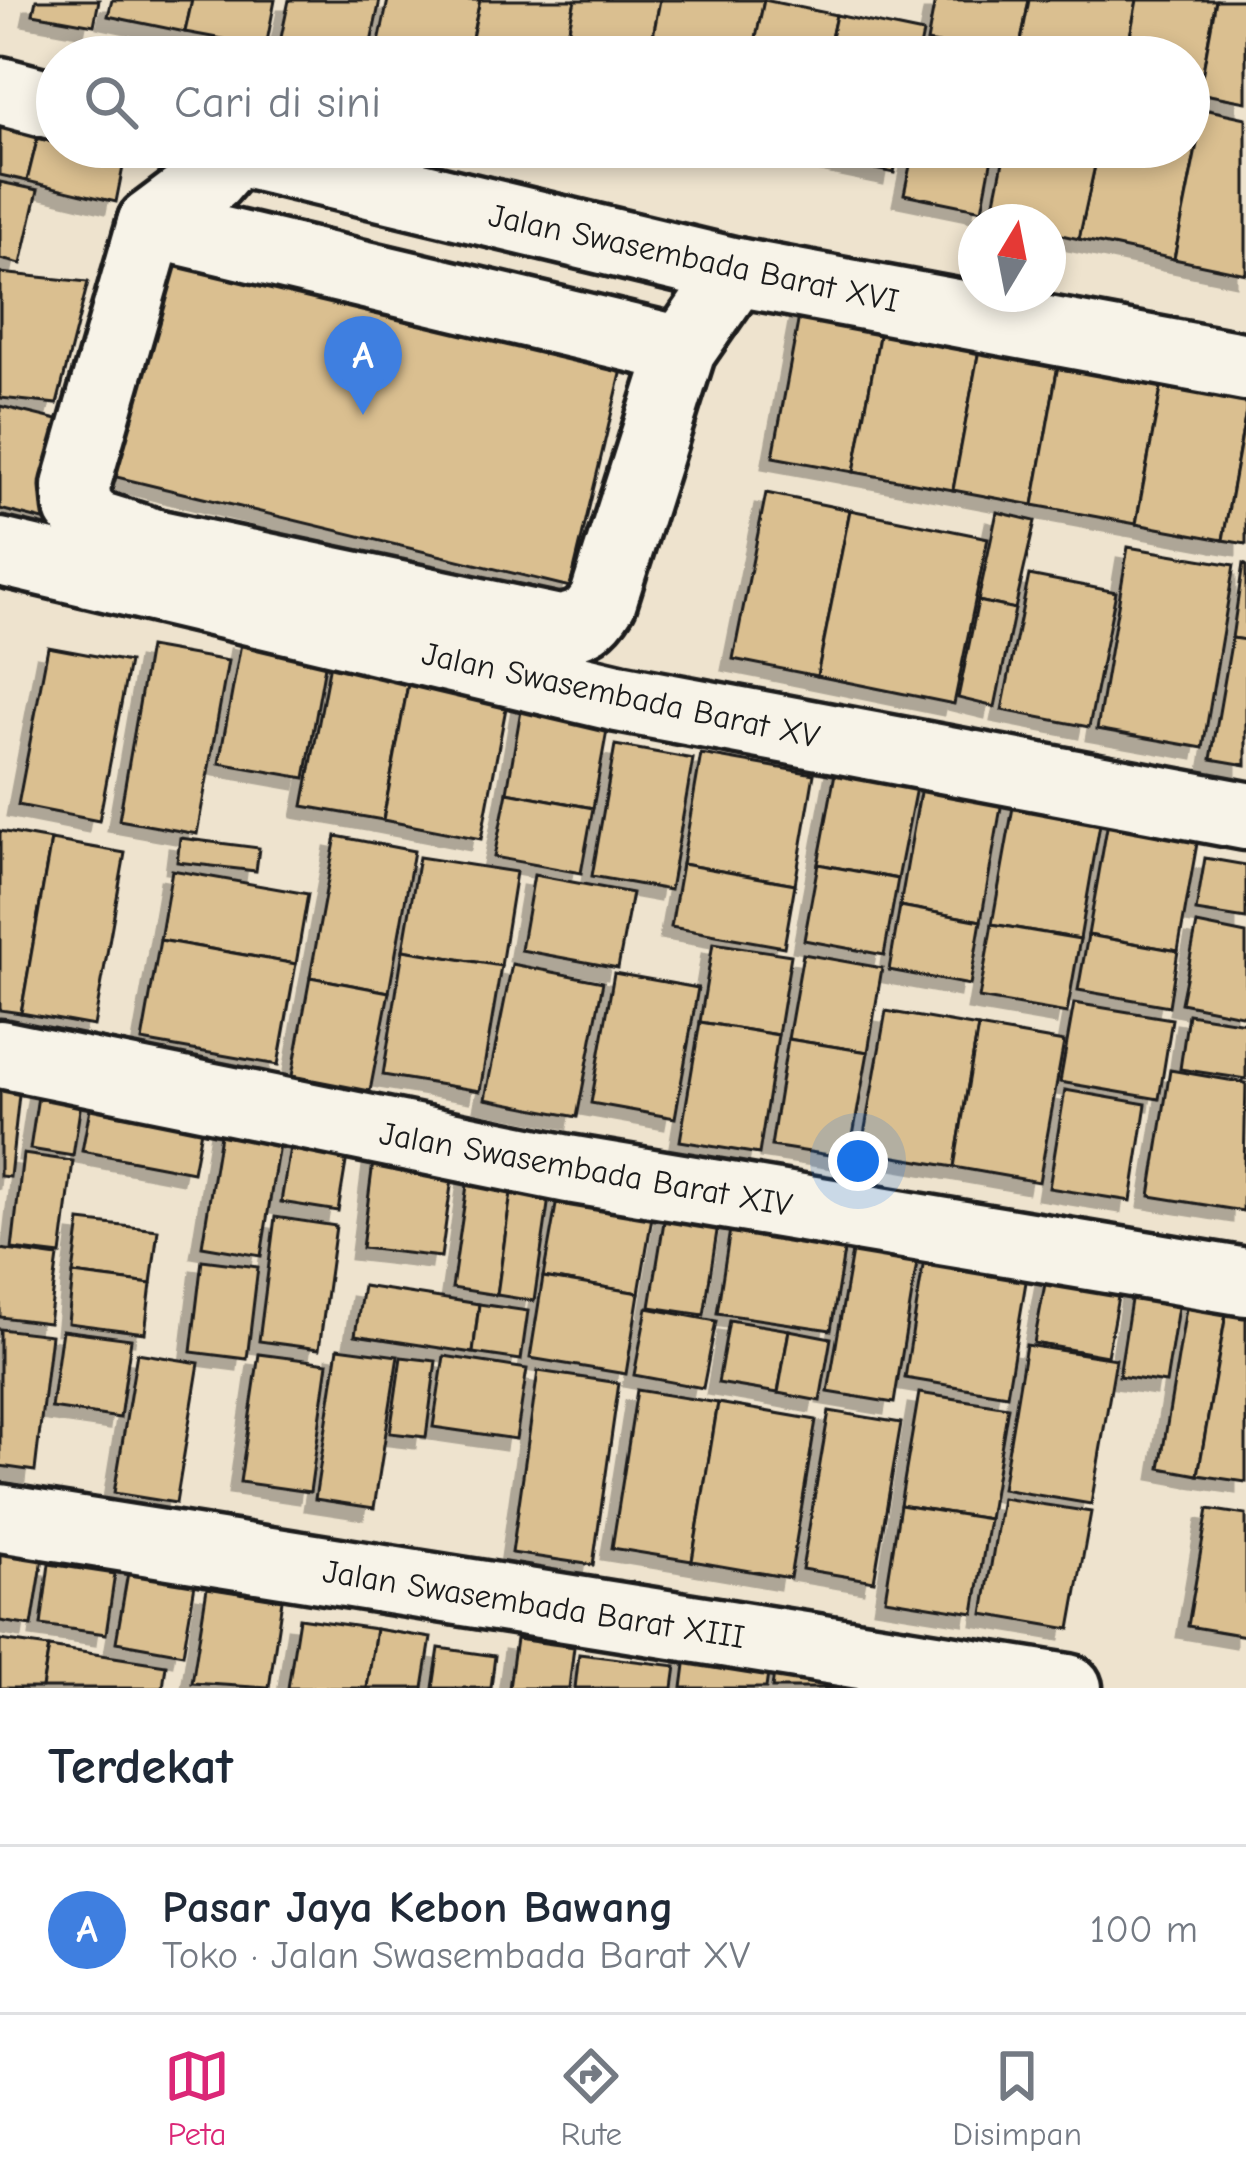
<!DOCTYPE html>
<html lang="id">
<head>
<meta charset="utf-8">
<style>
  body { margin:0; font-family:"Comic Neue",sans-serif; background:#f2f2f3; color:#1f2937 }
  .compass { position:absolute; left:958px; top:204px; width:108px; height:108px; border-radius:50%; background:#fff; box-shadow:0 6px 18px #0003; rotate:10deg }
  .you { position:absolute; left:858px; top:1161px; width:42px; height:42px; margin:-30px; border:9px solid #fff; border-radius:50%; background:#1a73e8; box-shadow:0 0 0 18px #1a73e833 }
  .badge { display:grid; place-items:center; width:78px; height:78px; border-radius:50%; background:#db2777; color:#fff; font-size:39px; font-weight:700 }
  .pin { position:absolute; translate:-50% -99px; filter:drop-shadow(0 3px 6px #0008) }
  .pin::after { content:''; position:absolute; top:63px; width:42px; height:36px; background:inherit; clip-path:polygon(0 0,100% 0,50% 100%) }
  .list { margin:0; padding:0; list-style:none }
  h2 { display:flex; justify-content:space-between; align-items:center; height:156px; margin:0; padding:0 48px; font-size:51px }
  h2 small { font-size:39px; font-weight:400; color:#747a83 }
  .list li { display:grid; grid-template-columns:78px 1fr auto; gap:36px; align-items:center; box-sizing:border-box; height:168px; padding:0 48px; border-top:3px solid #e0e1e3 }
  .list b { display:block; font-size:45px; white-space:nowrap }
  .list p { margin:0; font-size:39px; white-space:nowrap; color:#747a83 }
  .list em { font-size:39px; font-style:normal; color:#747a83 }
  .icon { flex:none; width:66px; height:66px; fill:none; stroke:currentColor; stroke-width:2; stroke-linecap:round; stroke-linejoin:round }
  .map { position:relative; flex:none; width:1246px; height:1688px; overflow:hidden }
  .search { position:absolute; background:#fff; box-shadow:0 6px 18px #0003; left:36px; right:36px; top:36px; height:132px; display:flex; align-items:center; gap:30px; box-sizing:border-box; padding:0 42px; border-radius:66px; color:#747a83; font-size:45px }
  .sheet { height:324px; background:#fff }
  nav { display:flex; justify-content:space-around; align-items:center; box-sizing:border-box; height:168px; border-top:3px solid #e0e1e3; background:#fff; font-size:33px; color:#747a83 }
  nav a { display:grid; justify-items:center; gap:6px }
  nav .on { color:#db2777 }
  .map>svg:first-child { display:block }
  .building { fill:#dabf90; stroke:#1c1c1c; stroke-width:3; filter:url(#shadow) }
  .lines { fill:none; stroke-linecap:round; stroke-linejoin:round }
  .minor-casing { stroke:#1c1c1c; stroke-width:75 }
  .minor { stroke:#f7f3e8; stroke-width:66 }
  .labels { text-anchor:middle; stroke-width:10; stroke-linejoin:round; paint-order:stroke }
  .street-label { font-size:33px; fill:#1c1c1c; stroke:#f7f3e8 }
</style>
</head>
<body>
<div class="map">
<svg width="1246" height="1688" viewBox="0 0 1246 1688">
  <defs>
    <filter id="shadow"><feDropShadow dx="-11" dy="11" stdDeviation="0" flood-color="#0004"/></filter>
  </defs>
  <rect width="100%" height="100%" fill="#eee3ce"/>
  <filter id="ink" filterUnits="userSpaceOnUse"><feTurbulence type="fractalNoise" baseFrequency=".00833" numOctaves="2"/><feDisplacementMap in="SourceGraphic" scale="24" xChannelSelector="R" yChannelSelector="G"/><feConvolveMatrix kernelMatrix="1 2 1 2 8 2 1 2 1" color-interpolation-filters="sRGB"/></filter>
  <g filter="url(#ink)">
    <g class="building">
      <path d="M36 0H99L94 25 33 14Z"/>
      <path d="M112 0H192L185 32 108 16Z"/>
      <path d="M192 0H275L266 47 185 32Z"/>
      <path d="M289 0H380L368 57H324L279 47Z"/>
      <path d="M388 0H480L468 57H376Z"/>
      <path d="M480 0H575L563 57H468Z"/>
      <path d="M575 0H660L649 57H563Z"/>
      <path d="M660 0H764L752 57H649Z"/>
      <path d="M764 0 836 15 827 57H752Z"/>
      <path d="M935 0H1029L1018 57 927 42Z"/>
      <path d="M1029 0H1137L1126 57H1018Z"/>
      <path d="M1137 0H1216L1199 93 1189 91V57H1126Z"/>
      <path d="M1216 0H1246V102L1199 93Z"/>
      <path d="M836 15 923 33 918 57H827Z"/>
      <path d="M0 104 43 116 27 181 0 175Z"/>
      <path d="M1189 106 1204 109 1174 259 1079 239 1099 147H1189Z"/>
      <path d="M1204 109 1246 118V274L1174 259Z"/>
      <path d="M43 116 57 119V147H127L116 202 27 181Z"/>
      <path d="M808 147H899L894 173 807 155Z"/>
      <path d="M914 147H994L982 210 904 194Z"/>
      <path d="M1006 147H1099L1079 239 1048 232V222L991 220Z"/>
      <path d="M0 182 38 190 21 264 0 259Z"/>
      <path d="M156 244 625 357 570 587 100 473Z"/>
      <path d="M0 273 88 282 57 404 0 398Z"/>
      <path d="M803 295 884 309 854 472 773 457Z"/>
      <path d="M884 309 983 328 953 490 854 472Z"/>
      <path d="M983 328 1062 343 1033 505 953 490Z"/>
      <path d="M1062 343 1166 362 1136 524 1033 505Z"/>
      <path d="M1166 362 1246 376V412L1223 540 1136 524Z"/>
      <path d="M0 406 78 425 55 523 0 509Z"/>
      <path d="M1246 412V544L1223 540Z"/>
      <path d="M766 493 850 510 817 676 733 659Z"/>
      <path d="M850 510 988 538 954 704 817 676Z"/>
      <path d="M997 512 1035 521 1015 609 978 601Z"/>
      <path d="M1128 547 1234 565 1203 748 1097 729Z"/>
      <path d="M1243 564 1246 565V640L1232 638Z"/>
      <path d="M1029 575 1116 592 1089 727 1002 710Z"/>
      <path d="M978 601 1015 609 995 707 958 698Z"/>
      <path d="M242 638 327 654 305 778 219 763Z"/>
      <path d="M1232 638 1246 640V765L1211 759Z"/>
      <path d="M48 647 129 662 99 821 18 805Z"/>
      <path d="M149 647 228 661 197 834 119 820Z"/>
      <path d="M332 653 411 668 383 820 303 806Z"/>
      <path d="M411 668 510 687 481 839 383 820Z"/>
      <path d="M524 692 611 708 593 808 507 792Z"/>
      <path d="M615 745 693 759 670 890 592 876Z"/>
      <path d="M839 752 920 767 898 879 818 864Z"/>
      <path d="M701 754 814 774 795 884 682 864Z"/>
      <path d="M922 781 1003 796 981 921 900 906Z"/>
      <path d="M1017 785 1104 801 1080 939 992 924Z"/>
      <path d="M507 792 593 808 581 873 494 857Z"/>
      <path d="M1109 816 1199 832 1178 951 1088 935Z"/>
      <path d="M0 831 51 840 21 1013 0 1010Z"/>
      <path d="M336 836 414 851 389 992 310 977Z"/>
      <path d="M180 838 259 848 256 871 177 862Z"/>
      <path d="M51 840 125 853 94 1026 21 1013Z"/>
      <path d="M419 857 516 872 501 966 403 950Z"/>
      <path d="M1205 858 1246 865V919L1196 911Z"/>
      <path d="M682 864 795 884 784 947 671 927Z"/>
      <path d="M818 864 898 879 884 955 804 940Z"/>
      <path d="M172 870 308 894 296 964 160 940Z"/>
      <path d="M534 875 632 893 618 968 521 950Z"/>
      <path d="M900 906 981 921 970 985 889 970Z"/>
      <path d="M992 924 1080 939 1067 1013 979 998Z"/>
      <path d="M1197 924 1246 934V1016L1181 1003Z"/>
      <path d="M1088 935 1178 951 1169 1006 1078 990Z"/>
      <path d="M160 940 296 964 278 1065 142 1041Z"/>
      <path d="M713 943 791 955 778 1035 700 1022Z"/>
      <path d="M403 950 501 966 480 1091 383 1075Z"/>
      <path d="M803 954 882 968 868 1052 788 1039Z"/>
      <path d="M512 964 603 982 577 1117 485 1099Z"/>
      <path d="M614 973 698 988 675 1118 591 1103Z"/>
      <path d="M310 977 389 992 370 1091 292 1076Z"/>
      <path d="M1074 1003 1172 1019 1159 1099 1060 1082Z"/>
      <path d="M886 1011 978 1027 954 1167 861 1151Z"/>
      <path d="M1188 1014 1246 1023V1079L1180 1069Z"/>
      <path d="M700 1022 778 1035 759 1154 680 1141Z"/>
      <path d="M978 1027 1064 1042 1039 1182 954 1167Z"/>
      <path d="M788 1039 868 1052 849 1158 771 1146Z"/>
      <path d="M1170 1070 1246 1083 1243 1211 1150 1196Z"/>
      <path d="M0 1074 21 1076 10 1177 0 1176Z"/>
      <path d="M40 1083 83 1089 73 1156 30 1149Z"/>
      <path d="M94 1088 205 1109 193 1172 82 1151Z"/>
      <path d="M1065 1090 1146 1104 1131 1201 1049 1188Z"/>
      <path d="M224 1110 283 1119 261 1256 202 1246Z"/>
      <path d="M294 1123 351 1132 338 1211 281 1202Z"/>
      <path d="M376 1139 456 1150 441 1257 362 1248Z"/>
      <path d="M23 1154 73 1161 61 1255 12 1249Z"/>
      <path d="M471 1158 515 1164 497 1295 452 1288Z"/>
      <path d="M515 1164 553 1170 534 1301 497 1295Z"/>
      <path d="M669 1191 722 1199 704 1315 650 1307Z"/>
      <path d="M558 1194 653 1211 639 1293 543 1277Z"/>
      <path d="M734 1204 849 1221 831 1330 717 1313Z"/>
      <path d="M275 1217 336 1226 319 1349 259 1341Z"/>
      <path d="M80 1221 158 1230 151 1284 73 1274Z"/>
      <path d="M857 1222 922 1232 894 1403 828 1392Z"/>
      <path d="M927 1241 1030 1258 1007 1395 905 1378Z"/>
      <path d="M0 1249 58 1257 49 1323 0 1317Z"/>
      <path d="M1050 1257 1123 1270 1107 1356 1034 1343Z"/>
      <path d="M202 1260 258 1267 247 1359 191 1352Z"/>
      <path d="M73 1274 151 1284 145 1333 68 1323Z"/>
      <path d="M543 1277 639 1293 626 1374 530 1358Z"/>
      <path d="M1134 1281 1181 1288 1166 1383 1119 1376Z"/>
      <path d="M1190 1284 1230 1291 1198 1475 1160 1468Z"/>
      <path d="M363 1286 479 1304 473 1353 355 1335Z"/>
      <path d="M1230 1291 1246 1294V1482L1198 1475Z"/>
      <path d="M479 1304 528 1311 521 1360 473 1353Z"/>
      <path d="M647 1308 716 1321 703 1388 634 1375Z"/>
      <path d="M729 1320 789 1330 778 1393 718 1383Z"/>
      <path d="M0 1329 51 1335 35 1471 0 1466Z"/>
      <path d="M62 1330 131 1339 120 1418 51 1408Z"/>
      <path d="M789 1330 831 1338 820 1401 778 1393Z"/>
      <path d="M1026 1345 1116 1359 1091 1504 1002 1489Z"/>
      <path d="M338 1348 398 1356 374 1508 315 1499Z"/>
      <path d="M137 1353 199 1363 176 1503 114 1493Z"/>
      <path d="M259 1354 328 1363 310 1492 240 1482Z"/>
      <path d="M444 1356 527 1369 516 1439 433 1427Z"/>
      <path d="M401 1357 436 1361 426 1437 390 1433Z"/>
      <path d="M538 1371 619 1383 593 1565 512 1553Z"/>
      <path d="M637 1390 718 1403 692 1561 612 1548Z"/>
      <path d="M919 1393 1008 1407 989 1519 900 1505Z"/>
      <path d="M718 1403 816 1420 790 1578 692 1561Z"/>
      <path d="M829 1411 901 1423 874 1581 802 1569Z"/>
      <path d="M1002 1498 1091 1512 1070 1629 983 1614Z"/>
      <path d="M900 1505 989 1519 974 1613 885 1599Z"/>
      <path d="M1208 1509 1246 1515V1636L1188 1626Z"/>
      <path d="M0 1532 46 1539 32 1626 0 1621Z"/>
      <path d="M131 1555 198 1567 183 1654 116 1642Z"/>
      <path d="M49 1564 115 1574 106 1634 41 1625Z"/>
      <path d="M207 1588 282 1600 269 1688 192 1683Z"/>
      <path d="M299 1618 376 1629 367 1688H288Z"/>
      <path d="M376 1629 431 1638 423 1688H367Z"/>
      <path d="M516 1639 574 1647 569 1688H509Z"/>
      <path d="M0 1640 49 1647 42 1688H0Z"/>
      <path d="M49 1647 166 1665 163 1688H42Z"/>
      <path d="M439 1648 495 1656 491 1688H433Z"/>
      <path d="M687 1649 770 1660 766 1688H682Z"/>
      <path d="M777 1651 878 1688H772Z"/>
      <path d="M579 1654 676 1666 673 1688H575Z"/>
    </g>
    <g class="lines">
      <defs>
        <g id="minor">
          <path d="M0 91 57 106"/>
          <path d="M216 147 736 272 1246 367"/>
          <path d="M234 152 211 179 151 224 76 486 78 507 94 524 159 544 559 629C582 626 591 620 603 600L682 350 736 272"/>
          <path d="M151 224 682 350"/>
          <path d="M0 552 618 698 1246 816"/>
          <path d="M0 1054 568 1169 1246 1282"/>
          <path d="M0 1518 1068 1688"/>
        </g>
      </defs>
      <use href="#minor" class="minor-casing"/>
      <use href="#minor" class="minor"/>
    </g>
  </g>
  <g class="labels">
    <g class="street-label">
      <text transform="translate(694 257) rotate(12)" y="12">Jalan Swasembada Barat XVI</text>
      <text transform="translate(621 694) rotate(12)" y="12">Jalan Swasembada Barat XV</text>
      <text transform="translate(586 1168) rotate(10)" y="12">Jalan Swasembada Barat XIV</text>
      <text transform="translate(534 1603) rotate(9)" y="12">Jalan Swasembada Barat XIII</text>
    </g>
  </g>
</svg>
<svg class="compass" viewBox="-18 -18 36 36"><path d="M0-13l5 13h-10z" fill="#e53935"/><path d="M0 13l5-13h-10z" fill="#747a83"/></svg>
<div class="you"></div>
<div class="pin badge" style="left:363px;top:415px;background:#3f7fe0">A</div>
<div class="search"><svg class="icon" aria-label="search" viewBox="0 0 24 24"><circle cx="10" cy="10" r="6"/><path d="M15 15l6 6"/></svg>Cari di sini</div>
</div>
<section class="sheet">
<h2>Terdekat<small></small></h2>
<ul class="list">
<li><span class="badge" style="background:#3f7fe0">A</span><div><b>Pasar Jaya Kebon Bawang</b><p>Toko · Jalan Swasembada Barat XV</p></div><em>100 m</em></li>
</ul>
</section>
<nav>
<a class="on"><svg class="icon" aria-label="map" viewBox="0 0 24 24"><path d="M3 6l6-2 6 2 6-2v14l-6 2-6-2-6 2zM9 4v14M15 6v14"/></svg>Peta</a>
<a><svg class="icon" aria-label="directions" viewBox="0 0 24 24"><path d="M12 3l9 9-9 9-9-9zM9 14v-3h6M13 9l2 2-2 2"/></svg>Rute</a>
<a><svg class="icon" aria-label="saved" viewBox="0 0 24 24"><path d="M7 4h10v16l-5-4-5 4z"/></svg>Disimpan</a>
</nav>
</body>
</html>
